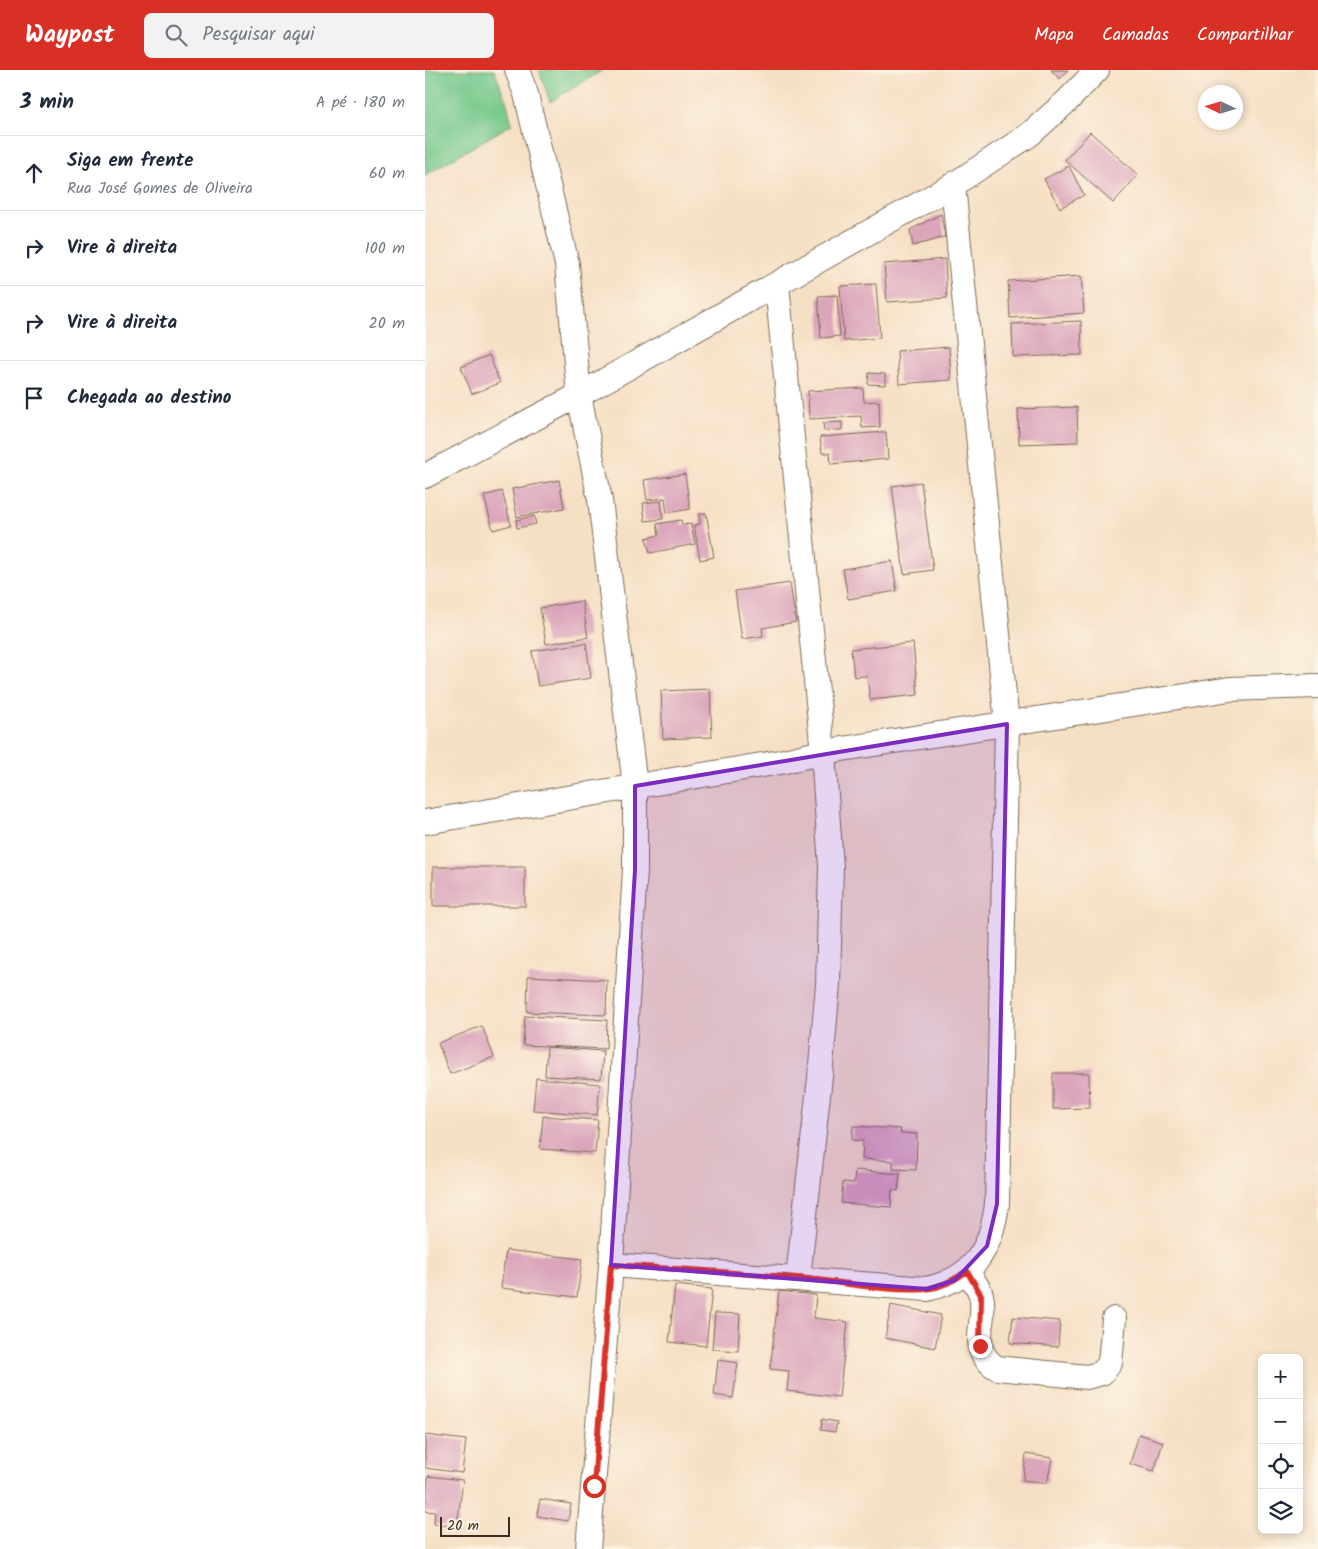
<!DOCTYPE html>
<html lang="pt">
<head>
<meta charset="utf-8">
<style>
  body { margin:0; font-family:Kalam,sans-serif; background:#f2f2f3; color:#1f2937 }
  .controls { position:absolute; right:15px; bottom:15px; display:grid; overflow:hidden; border-radius:8px; box-shadow:0 2px 8px #0003 }
  .controls button { width:45px; height:45px; display:grid; place-items:center; padding:0; border:0; border-bottom:1px solid #e0e1e3; background:#fff; color:#1f2937; font:25px sans-serif }
  .compass { position:absolute; left:773px; top:15px; width:45px; height:45px; border-radius:50%; background:#fff; box-shadow:0 2px 8px #0003; rotate:274deg }
  .scale { position:absolute; left:15px; bottom:12px; width:70px; box-sizing:border-box; padding-left:5px; border:2px solid #3b2a1e; border-top:0; font-size:14px; line-height:18px; white-space:nowrap; color:#3b2a1e; -webkit-text-stroke:4px #fcf5e5; paint-order:stroke }
  .stop { position:absolute; width:15px; height:15px; margin:-11px; border:4px solid #d93025; border-radius:50%; background:#fff }
  .stop.end { background:#d93025; border-color:#fff; box-shadow:0 1px 5px #0008 }
  .list { margin:0; padding:0; list-style:none }
  h2 { display:flex; justify-content:space-between; align-items:center; height:65px; margin:0; padding:0 20px; font-size:21px }
  h2 small { font-size:16px; font-weight:400; color:#747a83 }
  .list li { display:grid; grid-template-columns:32px 1fr auto; gap:15px; align-items:center; box-sizing:border-box; height:75px; padding:0 20px; border-top:1px solid #e0e1e3 }
  .list b { display:block; font-size:19px; white-space:nowrap }
  .list p { margin:0; font-size:16px; white-space:nowrap; color:#747a83 }
  .list em { font-size:16px; font-style:normal; color:#747a83 }
  .icon { flex:none; width:28px; height:28px; fill:none; stroke:currentColor; stroke-width:2; stroke-linecap:round; stroke-linejoin:round }
  .map { position:relative; flex:none; width:893px; height:1479px; overflow:hidden }
  header { display:flex; align-items:center; gap:30px; box-sizing:border-box; height:70px; padding:0 25px; background:#d93025; color:#fff }
  header strong { font-size:24px }
  nav { display:flex; gap:28px; margin-inline-start:auto; font-size:18px }
  .search { width:350px; height:45px; background:#f2f2f3; display:flex; align-items:center; gap:12px; box-sizing:border-box; padding:0 18px; border-radius:8px; color:#747a83; font-size:19px }
  main { display:flex }
  aside { flex:1; background:#fff }
  .map>svg:first-child { display:block }
  .green { fill:#76c98c; stroke:#587a55 }
  .building { fill:#dba5bb }
  .lines { fill:none; stroke-linecap:round; stroke-linejoin:round }
  .minor-casing { stroke:#7c6a58; stroke-width:26 }
  .minor { stroke:#fff; stroke-width:24 }
  .route { stroke:#d93025; stroke-width:6 }
  .marked { fill:#7b2cbf; fill-opacity:0.2; stroke:#7b2cbf; stroke-width:4; stroke-linejoin:round }
</style>
</head>
<body>
<header>
<strong>Waypost</strong>
<div class="search"><svg class="icon" aria-label="search" viewBox="0 0 24 24"><circle cx="10" cy="10" r="6"/><path d="M15 15l6 6"/></svg>Pesquisar aqui</div>
<nav><a>Mapa</a><a>Camadas</a><a>Compartilhar</a></nav>
</header>
<main>
<aside>
<h2>3 min<small>A pé · 180 m</small></h2>
<ul class="list">
<li><svg class="icon" aria-label="ahead" viewBox="0 0 24 24"><path d="M12 20V5M6 11l6-6 6 6"/></svg><div><b>Siga em frente</b><p>Rua José Gomes de Oliveira</p></div><em>60 m</em></li>
<li><svg class="icon" aria-label="right" viewBox="0 0 24 24"><path d="M7 20v-9h11M14 6l5 5-5 5"/></svg><div><b>Vire à direita</b></div><em>100 m</em></li>
<li><svg class="icon" aria-label="right" viewBox="0 0 24 24"><path d="M7 20v-9h11M14 6l5 5-5 5"/></svg><div><b>Vire à direita</b></div><em>20 m</em></li>
<li><svg class="icon" aria-label="arrive" viewBox="0 0 24 24"><path d="M6 21V4h12l-3 4 3 4H6"/></svg><div><b>Chegada ao destino</b></div></li>
</ul>
</aside>
<div class="map">
<svg width="893" height="1479" viewBox="0 0 893 1479">
  <rect width="100%" height="100%" fill="#fcf5e5"/>
  <filter id="ink" filterUnits="userSpaceOnUse"><feTurbulence type="fractalNoise" baseFrequency=".02" numOctaves="2"/><feDisplacementMap in="SourceGraphic" scale="10" xChannelSelector="R" yChannelSelector="G"/><feConvolveMatrix kernelMatrix="1 2 1 2 8 2 1 2 1" color-interpolation-filters="sRGB"/></filter>
  <filter id="wash" filterUnits="userSpaceOnUse"><feTurbulence type="fractalNoise" baseFrequency=".0096" numOctaves="4" result="noise"/><feDisplacementMap in="SourceGraphic" scale="20" xChannelSelector="R" yChannelSelector="G"/><feGaussianBlur stdDeviation="1.12" result="paint"/><feColorMatrix in="noise" values="0 0 0 0 0 0 0 0 0 0 0 0 0 0 0 0 0 1.4 0 .05"/><feComposite in="paint" operator="in"/></filter>
  <g filter="url(#wash)">
    <rect width="100%" height="100%" fill="#f6e0c5"/>
    <g class="green">
      <path d="M0 0H69L81 30 87 54 0 105Z"/>
      <path d="M114 0H178L125 32Z"/>
    </g>
    <g id="blocks">
      <g class="building">
        <path d="M626 0H643L635 9Z"/>
        <path d="M665 62 713 105 688 133 640 90Z"/>
        <path d="M644 96 659 125 635 138 619 109Z"/>
        <path d="M516 144 520 167 488 176 485 160Z"/>
        <path d="M520 189 522 228 462 232 459 194Z"/>
        <path d="M656 206 659 243 585 248 583 211Z"/>
        <path d="M451 214 455 268 419 271 415 216Z"/>
        <path d="M412 225 415 266 396 268 393 226Z"/>
        <path d="M656 251 657 285 588 287 587 254Z"/>
        <path d="M524 277 526 310 474 314 472 281Z"/>
        <path d="M64 285 75 313 47 324 36 297Z"/>
        <path d="M444 303 460 304V315L443 314Z"/>
        <path d="M438 318 439 332 454 331 455 357 437 358 436 346 384 349 383 321Z"/>
        <path d="M652 337 653 372 594 374 593 339Z"/>
        <path d="M417 352V360L399 361 398 353Z"/>
        <path d="M461 362 463 389 406 394 405 383H397L395 367Z"/>
        <path d="M260 404 265 439 242 443 240 428 222 430 219 410Z"/>
        <path d="M134 410 139 438 92 447 87 419Z"/>
        <path d="M496 412 508 500 479 504 467 416Z"/>
        <path d="M77 421 86 455 68 460 59 426Z"/>
        <path d="M236 431 238 449 220 451 218 433Z"/>
        <path d="M281 443 289 487 275 490 269 455 275 454 274 444Z"/>
        <path d="M109 446 111 454 92 458 91 450Z"/>
        <path d="M256 450 257 455 266 454 270 474 225 483 221 468 234 465 232 454Z"/>
        <path d="M467 491 472 521 423 529 418 499Z"/>
        <path d="M365 513 371 552 337 558 338 566 317 569 310 521Z"/>
        <path d="M157 531 163 567 121 574 115 538Z"/>
        <path d="M161 573 166 608 113 616 107 581Z"/>
        <path d="M488 573 493 625 445 630 442 606 429 607 426 579Z"/>
        <path d="M285 619 287 667 238 669 236 621Z"/>
        <rect x="8" y="797" width="92" height="39"/>
        <path d="M103 906 182 910 181 945 102 942Z"/>
        <path d="M100 946 182 950 181 979 98 975Z"/>
        <path d="M57 956 69 987 25 1004 13 973Z"/>
        <path d="M122 977 178 981 176 1009 120 1006Z"/>
        <path d="M628 1003H664L665 1038 628 1039Z"/>
        <path d="M111 1008 175 1014 172 1045 108 1040Z"/>
        <path d="M118 1046 173 1050 170 1083 115 1079Z"/>
        <path d="M428 1056 476 1059 475 1063 492 1064 491 1100 468 1099V1091L437 1089 438 1071 427 1070Z"/>
        <path d="M430 1100 475 1104 473 1121 467 1120 466 1137 416 1133 418 1112 429 1113Z"/>
        <path d="M81 1180 157 1189 152 1227 76 1218Z"/>
        <path d="M250 1215 287 1219 281 1276 244 1272Z"/>
        <path d="M354 1221 391 1225 389 1248 423 1252 414 1327 362 1321 364 1301 345 1299Z"/>
        <path d="M466 1235 516 1245 510 1278 460 1268Z"/>
        <path d="M290 1243 315 1244 313 1281 287 1279Z"/>
        <path d="M588 1247 635 1251 633 1277 585 1273Z"/>
        <path d="M293 1290 313 1293 308 1328 289 1325Z"/>
        <path d="M397 1349 412 1352 410 1362 396 1360Z"/>
        <path d="M714 1364 738 1372 729 1401 705 1394Z"/>
        <path d="M0 1365 41 1370 37 1403 0 1398Z"/>
        <path d="M601 1384 627 1388 622 1413 598 1410Z"/>
        <path d="M3 1406 38 1410 32 1457 9 1454 10 1442 0 1441Z"/>
        <path d="M115 1429 146 1434 143 1451 112 1446Z"/>
      </g>
    </g>
  </g>
  <g filter="url(#ink)">
    <use href="#blocks" fill-opacity="0" stroke="#7c6a58" stroke-width="1"/>
    <g class="lines">
      <defs>
        <g id="minor">
          <path d="M92 0 101 24 142 194 154 325 175 430 210 716V800L186 1195 163 1479"/>
          <path d="M352 215 398 682 406 797 403 914 395 1007 373 1208"/>
          <path d="M0 406 154 325 528 115 604 65 642 31 672 0"/>
          <path d="M0 752 355 692 398 682 805 619 893 616"/>
          <path d="M186 1195 502 1219C549 1208 566 1180 572 1134L582 654 528 115"/>
          <path d="M542 1201C546 1208 554 1217 556 1225 563 1252 541 1279 572 1298L662 1307 677 1303 685 1293 689 1249"/>
        </g>
      </defs>
      <use href="#minor" class="minor-casing"/>
      <use href="#minor" class="minor"/>
    </g>
  </g>
  <g class="lines" filter="url(#ink)">
    <path class="route" d="M169 1416 186 1195C248 1199 310 1202 372 1208 414 1211 459 1222 501 1219 517 1217 530 1210 542 1201L556 1225 555 1276"/>
  </g>
  <path class="marked" d="M582 654 572 1134 562 1176 530 1210 502 1219 186 1195 210 800V716Z"/>
</svg>
<div class="controls">
<button>+</button>
<button>−</button>
<button><svg class="icon" aria-label="locate" viewBox="0 0 24 24"><circle cx="12" cy="12" r="6"/><path d="M12 2v4M12 18v4M2 12h4M18 12h4"/></svg></button>
<button><svg class="icon" aria-label="layers" viewBox="0 0 24 24"><path d="M12 4l9 5-9 5-9-5zM3 14l9 5 9-5"/></svg></button>
</div>
<svg class="compass" viewBox="-18 -18 36 36"><path d="M0-13l5 13h-10z" fill="#e53935"/><path d="M0 13l5-13h-10z" fill="#747a83"/></svg>
<div class="scale">20 m</div>
<div class="stop" style="left:169px;top:1416px"></div>
<div class="stop end" style="left:555px;top:1276px"></div>
</div>
</main>
</body>
</html>
